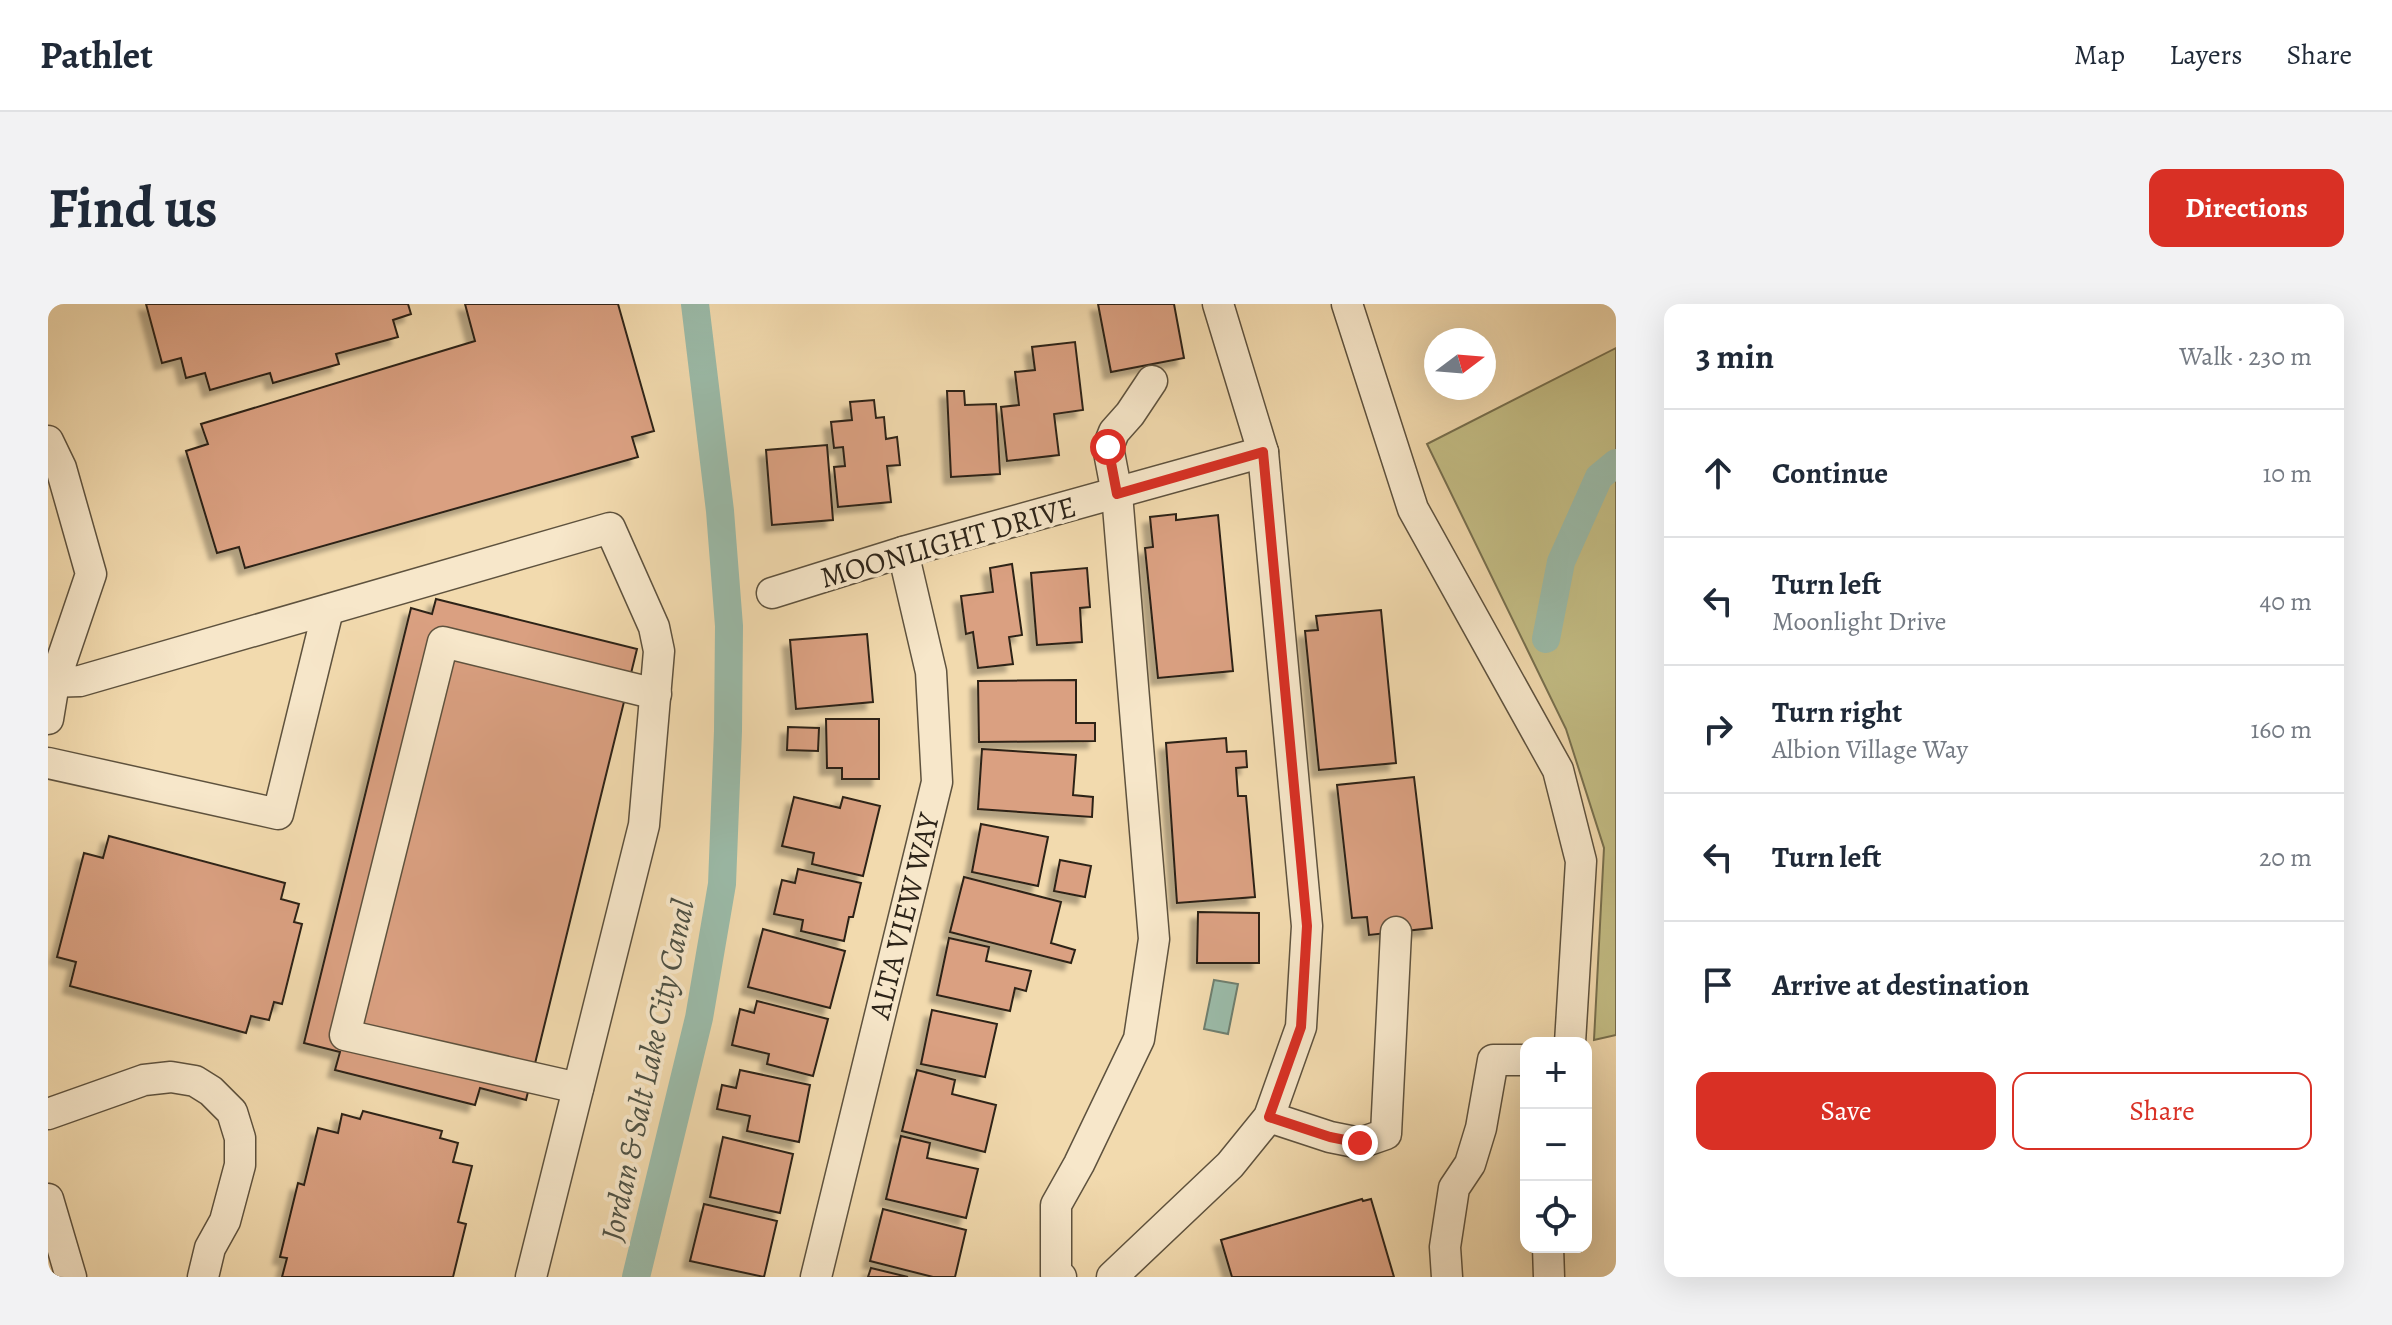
<!DOCTYPE html>
<html lang="en">
<head>
<meta charset="utf-8">
<style>
  body { margin:0; font-family:Alegreya,serif; background:#f2f2f3; color:#1f2937 }
  .controls { position:absolute; right:24px; bottom:24px; display:grid; overflow:hidden; border-radius:16px; box-shadow:0 8px 32px #0002 }
  .controls button { width:72px; height:72px; display:grid; place-items:center; padding:0; border:0; border-bottom:2px solid #e0e1e3; background:#fff; color:#1f2937; font:40px sans-serif }
  .compass { position:absolute; left:1376px; top:24px; width:72px; height:72px; border-radius:50%; background:#fff; box-shadow:0 8px 32px #0002; rotate:74deg }
  .stop { position:absolute; width:24px; height:24px; margin:-18px; border:6px solid #d93025; border-radius:50%; background:#fff }
  .stop.end { background:#d93025; border-color:#fff; box-shadow:0 2px 8px #0008 }
  .list { margin:0; padding:0; list-style:none }
  h2 { display:flex; justify-content:space-between; align-items:center; height:104px; margin:0; padding:0 32px; font-size:34px }
  h2 small { font-size:26px; font-weight:400; color:#747a83 }
  .list li { display:grid; grid-template-columns:52px 1fr auto; gap:24px; align-items:center; box-sizing:border-box; height:128px; padding:0 32px; border-top:2px solid #e0e1e3 }
  .list b { display:block; font-size:30px; white-space:nowrap }
  .list p { margin:0; font-size:26px; white-space:nowrap; color:#747a83 }
  .list em { font-size:26px; font-style:normal; color:#747a83 }
  .actions { display:flex; gap:16px; padding:24px 32px }
  .actions a { flex:1; padding:18px 0; border:2px solid #d93025; border-radius:16px; text-align:center; font-size:28px; color:#d93025 }
  .actions .main { background:#d93025; color:#fff }
  .icon { flex:none; width:44px; height:44px; fill:none; stroke:currentColor; stroke-width:2; stroke-linecap:round; stroke-linejoin:round }
  .map { position:relative; flex:none; width:1568px; height:973px; overflow:hidden; border-radius:16px }
  header { display:flex; align-items:center; gap:48px; box-sizing:border-box; height:112px; padding:0 40px; background:#fff; border-bottom:2px solid #e0e1e3 }
  header strong { font-size:38px }
  nav { display:flex; gap:44px; margin-inline-start:auto; font-size:28px }
  .intro { display:flex; align-items:center; justify-content:space-between; box-sizing:border-box; height:192px; padding:0 48px }
  h1 { margin:0; font-size:56px }
  .button { padding:20px 36px; border-radius:16px; background:#d93025; color:#fff; font-size:28px; font-weight:700 }
  main { display:flex; gap:48px; padding:0 48px }
  aside { flex:1; background:#fff; border-radius:16px; box-shadow:0 8px 32px #0002 }
  .map>svg:first-child { display:block }
  .green { fill:#c3bd85; stroke:#78704f; stroke-width:2 }
  .water { fill:#9bbba9; stroke:#6f7f6f; stroke-width:2 }
  .lines { fill:none; stroke-linecap:round; stroke-linejoin:round }
  .canal { stroke:#9bbba9; stroke-width:28 }
  .building { fill:#daa081; stroke:#2d2419; stroke-width:2; filter:url(#shadow) }
  .minor-casing { stroke:#5e523e; stroke-width:33 }
  .minor { stroke:#f7e7ca; stroke-width:30 }
  .route { stroke:#d93025; stroke-width:10 }
  .labels { text-anchor:middle; stroke-width:8; stroke-linejoin:round; paint-order:stroke }
  .street-label { font-size:30px; fill:#2d2419; stroke:#f7e7ca }
  .water-label { font-size:32px; font-style:italic; fill:#4e5144; stroke:#f7e7ca }
</style>
</head>
<body>
<header>
<strong>Pathlet</strong>
<nav><a>Map</a><a>Layers</a><a>Share</a></nav>
</header>
<div class="intro"><h1>Find us</h1><a class="button">Directions</a></div>
<main>
<div class="map">
<svg width="1568" height="973" viewBox="0 0 1568 973">
  <defs>
    <filter id="shadow"><feDropShadow dx="-7" dy="7" stdDeviation="2" flood-color="#0004"/></filter>
  </defs>
  <rect width="100%" height="100%" fill="#f2daae"/>
  <filter id="stains"><feTurbulence type="fractalNoise" baseFrequency=".0025" numOctaves="4"/><feColorMatrix values="0 0 0 0 .2 0 0 0 0 .09 0 0 0 0 .02 0 0 0 .5 -.17"/></filter>
  <radialGradient id="worn" r=".72"><stop offset=".6" stop-color="#630" stop-opacity="0"/><stop offset="1" stop-color="#630" stop-opacity=".3"/></radialGradient>
  <path class="green" d="M1568 44V731L1546 736 1556 544 1518 425 1379 140Z"/>
  <path class="water" d="M1166 676 1190 680 1180 730 1156 725Z"/>
  <g class="lines">
    <g class="canal">
      <path d="M1498 335 1513 258 1551 173 1568 159"/>
      <path d="M588 973 651 714 674 580 680 427 681 322 672 207 647 0"/>
    </g>
  </g>
  <g class="building">
    <path d="M98 0H360L363 10 345 16 350 33 288 50 291 60 225 79 222 69 162 86 157 69 138 74 133 54 114 59Z"/>
    <path d="M417 0H570L606 127 584 133 590 153 197 264 191 243 169 249 138 147 160 140 153 120 427 37Z"/>
    <path d="M1050 0H1126L1136 54 1063 68Z"/>
    <path d="M1027 38 1035 106 1006 110 1011 151 959 157 953 103 971 101 967 68 987 66 984 43Z"/>
    <path d="M899 87H916L917 101 948 100 952 170 903 173Z"/>
    <path d="M826 96 828 114 836 113 838 135 849 133 852 161 839 162 843 198 790 203 786 163 797 162 795 143 786 144 783 118 804 116 802 98Z"/>
    <path d="M779 141 785 216 724 221 718 146Z"/>
    <path d="M1128 210V216L1170 211 1185 367 1110 374 1097 244 1105 243 1102 213Z"/>
    <path d="M964 260 974 331 961 333 965 360 930 364 925 328 918 330 913 292 945 288 942 264Z"/>
    <path d="M1039 264 1042 303 1032 304 1034 338 989 341 983 269Z"/>
    <path d="M388 295 589 345 478 796 432 784 427 801 287 766 292 748 256 739 363 304 384 310Z"/>
    <path d="M1333 306 1348 459 1271 466 1257 327 1270 326 1268 312Z"/>
    <path d="M819 330 825 398 748 405 742 336Z"/>
    <path d="M1028 376V419H1047V437L931 438 930 377Z"/>
    <path d="M778 415H831V475H794V464H779Z"/>
    <path d="M740 423 771 424 770 447 739 446Z"/>
    <path d="M1178 434 1179 448 1198 447 1199 463 1188 464 1190 492H1198L1207 593 1129 599 1118 439Z"/>
    <path d="M934 445 1028 451 1025 491 1045 493 1044 513 930 505Z"/>
    <path d="M1366 473 1384 624 1321 631 1319 613 1304 614 1289 481Z"/>
    <path d="M746 493 792 504 795 493 832 502 815 572 764 560 766 549 734 542Z"/>
    <path d="M933 520 1000 533 990 582 924 568Z"/>
    <path d="M61 532 237 579 233 595 251 600 246 618 254 620 234 700 226 698 221 716 203 712 198 729 22 682 28 658 9 653 36 549 55 554Z"/>
    <path d="M1012 556 1043 562 1037 593 1006 587Z"/>
    <path d="M750 565 813 579 805 613H801L796 637 753 627 755 616 726 610 734 576 747 579Z"/>
    <path d="M916 573 1013 598 1003 639 1027 646 1023 659 902 628Z"/>
    <path d="M1150 608 1211 609V659H1149Z"/>
    <path d="M715 625 797 647 782 704 700 683Z"/>
    <path d="M901 634 941 643 938 657 983 667 978 687 967 684 962 707 889 691Z"/>
    <path d="M709 697 780 715 765 772 719 760 721 750 684 741 692 705 706 709Z"/>
    <path d="M884 706 949 720 937 773 873 760Z"/>
    <path d="M692 766 762 781 751 838 699 827 702 812 669 805 674 781 688 784Z"/>
    <path d="M869 766 907 776 904 790 948 801 937 848 854 827Z"/>
    <path d="M315 807 394 827 392 834 410 839 405 858 424 862 410 918 418 920 405 973H234L239 954 232 953 250 879 256 881 270 824 290 829 294 810 312 815Z"/>
    <path d="M853 832 882 839 879 854 930 865 918 914 838 895Z"/>
    <path d="M675 833 745 850 732 909 662 893Z"/>
    <path d="M1314 895 1315 897 1323 895 1346 973H1184L1173 936Z"/>
    <path d="M656 900 729 917 716 973 642 957Z"/>
    <path d="M835 905 918 926 907 973H885L822 957Z"/>
    <path d="M823 964 860 973H820Z"/>
  </g>
  <g class="lines">
    <defs>
      <g id="minor">
        <path d="M1299 0 1365 205 1510 466 1533 557 1522 739"/>
        <path d="M0 137 13 164 43 270 6 379 0 415"/>
        <path d="M724 289 855 248 1215 148"/>
        <path d="M0 378 32 377 562 224 606 323 611 347 596 521 483 973"/>
        <path d="M0 459 230 510 280 306"/>
        <path d="M530 784 297 731 395 338 608 390"/>
        <path d="M0 810 96 776 123 773 147 777 163 787 184 808 192 834V861L177 917 162 944 155 973"/>
        <path d="M1221 813 1282 833 1312 839 1338 830 1348 628"/>
        <path d="M0 895 23 973"/>
        <path d="M1500 943 1501 973"/>
        <path d="M768 973 889 478 883 368 855 248"/>
        <path d="M1013 973 1008 971V901L1031 860 1091 735 1106 635 1069 190 1060 143 1066 128 1082 110 1104 77"/>
        <path d="M1064 973 1182 861 1221 813 1253 723 1259 622 1215 148 1170 0"/>
        <path d="M1399 973 1397 943 1406 884 1422 860 1433 824 1445 756H1478"/>
      </g>
    </defs>
    <use href="#minor" class="minor-casing"/>
    <use href="#minor" class="minor"/>
  </g>
  <g class="lines">
    <path class="route" d="M1060 143 1069 190 1215 148 1259 622 1253 723 1221 813 1282 833 1312 839"/>
  </g>
  <g class="labels">
    <g class="street-label">
      <text transform="translate(900 238) rotate(-16)" y="10">MOONLIGHT DRIVE</text>
      <text transform="translate(856 612) rotate(-76)" y="10">ALTA VIEW WAY</text>
    </g>
    <g class="water-label">
      <text transform="translate(599 766) rotate(-78)" y="11">Jordan &amp; Salt Lake City Canal</text>
    </g>
  </g>
  <rect width="100%" height="100%" filter="url(#stains)"/>
  <rect width="100%" height="100%" fill="url(#worn)"/>
</svg>
<div class="controls">
<button>+</button>
<button>−</button>
<button><svg class="icon" aria-label="locate" viewBox="0 0 24 24"><circle cx="12" cy="12" r="6"/><path d="M12 2v4M12 18v4M2 12h4M18 12h4"/></svg></button>
</div>
<svg class="compass" viewBox="-18 -18 36 36"><path d="M0-13l5 13h-10z" fill="#e53935"/><path d="M0 13l5-13h-10z" fill="#747a83"/></svg>
<div class="stop" style="left:1060px;top:143px"></div>
<div class="stop end" style="left:1312px;top:839px"></div>
</div>
<aside>
<h2>3 min<small>Walk · 230 m</small></h2>
<ul class="list">
<li><svg class="icon" aria-label="ahead" viewBox="0 0 24 24"><path d="M12 20V5M6 11l6-6 6 6"/></svg><div><b>Continue</b></div><em>10 m</em></li>
<li><svg class="icon" aria-label="left" viewBox="0 0 24 24"><path d="M17 20v-9H6M10 6l-5 5 5 5"/></svg><div><b>Turn left</b><p>Moonlight Drive</p></div><em>40 m</em></li>
<li><svg class="icon" aria-label="right" viewBox="0 0 24 24"><path d="M7 20v-9h11M14 6l5 5-5 5"/></svg><div><b>Turn right</b><p>Albion Village Way</p></div><em>160 m</em></li>
<li><svg class="icon" aria-label="left" viewBox="0 0 24 24"><path d="M17 20v-9H6M10 6l-5 5 5 5"/></svg><div><b>Turn left</b></div><em>20 m</em></li>
<li><svg class="icon" aria-label="arrive" viewBox="0 0 24 24"><path d="M6 21V4h12l-3 4 3 4H6"/></svg><div><b>Arrive at destination</b></div></li>
</ul>
<div class="actions"><a class="main">Save</a><a>Share</a></div>
</aside>
</main>
</body>
</html>
